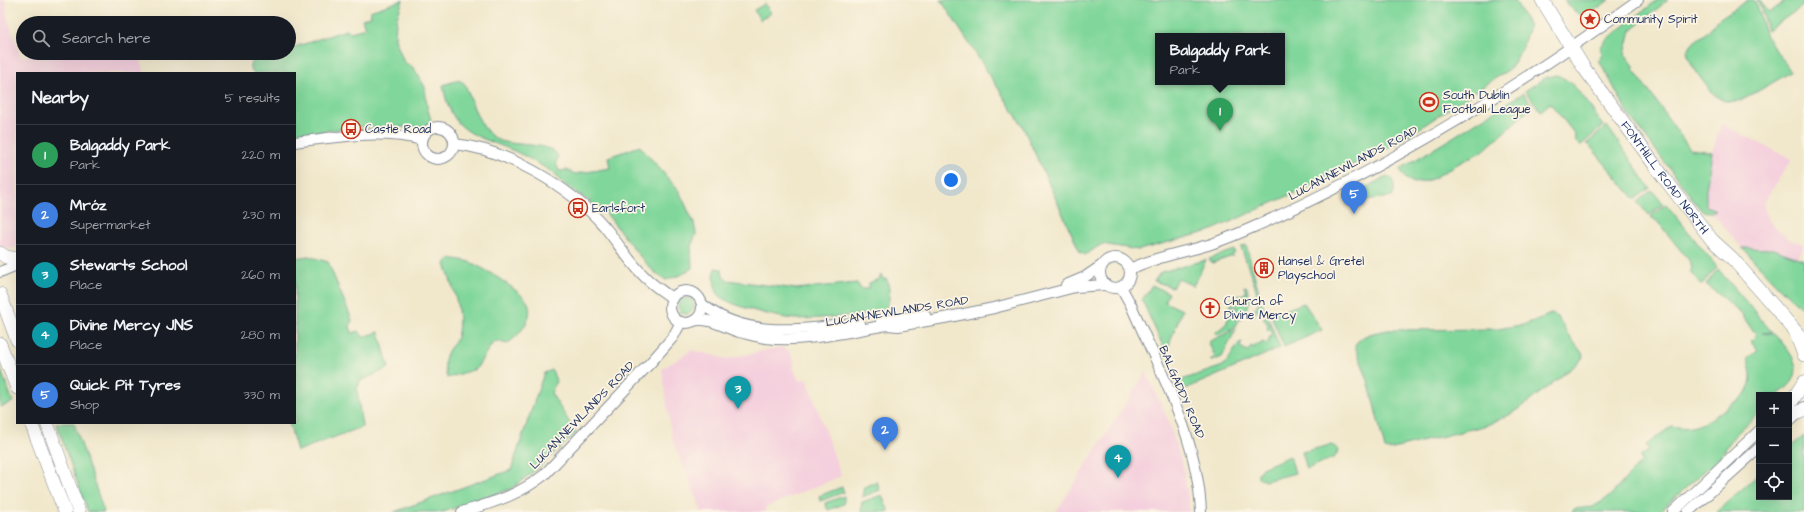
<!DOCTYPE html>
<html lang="en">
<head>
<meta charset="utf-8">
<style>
  body { margin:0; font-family:"Architects Daughter",sans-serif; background:#20242c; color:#f1f3f6 }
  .controls { position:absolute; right:12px; bottom:12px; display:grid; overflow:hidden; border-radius:0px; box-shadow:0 4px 16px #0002 }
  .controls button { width:36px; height:36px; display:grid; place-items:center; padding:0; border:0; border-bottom:1px solid #363941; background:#171b24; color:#f1f3f6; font:20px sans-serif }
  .you { position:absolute; left:951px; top:180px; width:14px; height:14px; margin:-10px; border:3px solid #fff; border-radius:50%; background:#1a73e8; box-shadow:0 0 0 6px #1a73e833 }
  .badge { display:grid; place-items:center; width:26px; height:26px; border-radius:50%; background:#c8321e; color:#fff; font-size:13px; font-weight:700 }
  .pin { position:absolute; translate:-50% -33px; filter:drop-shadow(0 1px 2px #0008) }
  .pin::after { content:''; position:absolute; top:21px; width:14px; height:12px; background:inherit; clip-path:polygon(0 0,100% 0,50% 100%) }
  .popup { position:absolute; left:1155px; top:33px; width:130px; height:52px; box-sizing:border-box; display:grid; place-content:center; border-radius:0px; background:#171b24; filter:drop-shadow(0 1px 3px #0005); font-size:13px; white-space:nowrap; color:#9ea1a6 }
  .popup b { font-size:15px; color:#f1f3f6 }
  .popup::after { content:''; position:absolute; left:50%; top:100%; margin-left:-8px; border:8px solid transparent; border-top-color:#171b24 }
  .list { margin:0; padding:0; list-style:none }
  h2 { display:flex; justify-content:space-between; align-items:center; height:52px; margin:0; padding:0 16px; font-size:17px }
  h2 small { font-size:13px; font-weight:400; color:#9ea1a6 }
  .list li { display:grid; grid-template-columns:26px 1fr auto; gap:12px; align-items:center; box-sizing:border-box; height:60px; padding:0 16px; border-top:1px solid #363941 }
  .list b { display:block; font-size:15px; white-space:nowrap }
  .list p { margin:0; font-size:13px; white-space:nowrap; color:#9ea1a6 }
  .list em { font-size:13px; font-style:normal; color:#9ea1a6 }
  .icon { flex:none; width:22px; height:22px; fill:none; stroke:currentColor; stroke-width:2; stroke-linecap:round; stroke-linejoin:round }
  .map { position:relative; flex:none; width:1804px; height:512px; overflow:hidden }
  .search { position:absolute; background:#171b24; box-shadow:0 4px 16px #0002; left:16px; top:16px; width:280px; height:44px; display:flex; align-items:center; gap:10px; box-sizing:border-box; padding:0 14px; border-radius:22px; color:#9ea1a6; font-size:15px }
  .panel { position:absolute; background:#171b24; box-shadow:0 4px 16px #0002; left:16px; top:72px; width:280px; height:352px; border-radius:0px }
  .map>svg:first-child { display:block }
  .built { fill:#f4cfdd }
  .green { fill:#81d79b; stroke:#4e837c; fill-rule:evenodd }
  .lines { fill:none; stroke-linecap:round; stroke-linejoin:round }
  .minor-casing { stroke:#868c95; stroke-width:12 }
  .major-casing { stroke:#868c95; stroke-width:14 }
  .minor { stroke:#fff; stroke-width:10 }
  .major { stroke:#fff; stroke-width:13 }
  .labels { text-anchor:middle; stroke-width:3.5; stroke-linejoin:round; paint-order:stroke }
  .poi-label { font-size:12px; fill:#1b2f5e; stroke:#fcf5e5; text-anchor:start }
  .street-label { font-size:12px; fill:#1b2f5e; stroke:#fcf5e5 }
</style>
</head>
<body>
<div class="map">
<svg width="1804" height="512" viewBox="0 0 1804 512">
  <rect width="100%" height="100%" fill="#fcf5e5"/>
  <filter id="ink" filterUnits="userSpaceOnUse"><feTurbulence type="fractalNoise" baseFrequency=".025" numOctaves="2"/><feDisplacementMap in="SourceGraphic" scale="8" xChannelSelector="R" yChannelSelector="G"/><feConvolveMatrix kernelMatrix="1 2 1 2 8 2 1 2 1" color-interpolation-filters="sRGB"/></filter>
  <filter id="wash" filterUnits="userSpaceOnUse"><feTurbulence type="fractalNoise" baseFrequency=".012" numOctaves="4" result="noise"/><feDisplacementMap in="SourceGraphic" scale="16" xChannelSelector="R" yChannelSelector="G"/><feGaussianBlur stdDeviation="0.9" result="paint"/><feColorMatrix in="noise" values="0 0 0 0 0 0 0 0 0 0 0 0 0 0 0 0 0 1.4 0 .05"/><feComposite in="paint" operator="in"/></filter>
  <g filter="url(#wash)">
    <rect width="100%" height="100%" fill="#f1e8cc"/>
    <g class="built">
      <path d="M0 0H5L7 17 21 58 35 53H138L145 73H17V247L9 249 0 246Z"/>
      <path d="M1721 124 1792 159 1763 203 1769 221 1788 239 1804 245 1798 258 1773 249 1742 248 1706 206V190L1712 152Z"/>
      <path d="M781 347 789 351 795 363 793 367 799 381 807 379 841 476 764 508 766 512H702L672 439 662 369 692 350 727 359Z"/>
      <path d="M1146 372 1168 420 1183 467 1190 512H1056Z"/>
    </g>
    <g class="green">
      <path d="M403 0 396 21 395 39 404 62 414 68 425 87 427 107 431 120 427 127H353L295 135V73H253L250 68V64C260 56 276 53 289 53V49L346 30 351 32 365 28 362 19 371 16 370 11Z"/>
      <path d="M941 0H1515L1529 26 1522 48 1511 68 1397 143 1310 186 1210 231 1139 250 1102 244 1085 255 1080 252 1022 125ZM1158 36H1282V82H1158Z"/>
      <path d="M1564 0H1609C1586 16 1584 24 1564 0Z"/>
      <path d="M1657 0H1668L1631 30 1625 54 1635 67 1633 69 1690 149 1712 152 1706 190V206L1716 210C1710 212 1706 215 1701 210L1629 115 1599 60 1602 58 1601 47 1604 42Z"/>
      <path d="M1748 0H1754C1762 12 1760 21 1765 32 1771 46 1783 59 1791 72L1746 98C1722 108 1713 95 1700 77 1694 68 1689 61 1687 51L1694 42 1706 33 1720 18Z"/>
      <path d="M1757 0H1760L1769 13 1787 0H1804V5L1767 31 1762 9Z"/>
      <path d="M765 4 771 13 760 20 754 10Z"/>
      <path d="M1557 75C1578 83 1591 109 1603 126L1580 146 1576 142 1574 133 1550 103 1541 111 1525 91 1544 78Z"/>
      <path d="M459 80 465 84C472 102 479 130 498 140 512 147 554 141 558 157L556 163 559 171 567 170 575 174 610 168 608 157 640 146 679 191 694 223 696 234 691 246 692 268 681 275 666 280 653 271 638 254 605 212 564 184 557 178 558 176C543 166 528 157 512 150 473 134 451 133 443 85Z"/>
      <path d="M1523 93 1533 106 1483 151 1461 162 1434 178 1426 181 1414 183 1406 179 1400 169 1450 139Z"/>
      <path d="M1607 126 1650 188 1635 199 1589 145 1586 144Z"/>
      <path d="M1387 176C1395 179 1396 190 1392 197L1352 201 1350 196Z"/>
      <path d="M1652 190 1663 204 1649 215 1637 202Z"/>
      <path d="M1666 204 1717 267 1701 285 1690 271 1692 269 1691 263 1657 221 1651 217 1653 214Z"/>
      <path d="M1246 245 1261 299 1258 301 1256 289 1241 247Z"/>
      <path d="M1742 248 1773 249 1804 260V310L1782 290Z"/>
      <path d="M1234 250 1235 253 1232 254 1233 256 1212 263 1209 259Z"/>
      <path d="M308 256 328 262 352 320 350 326 352 333 359 331 363 337 379 332 389 368 360 381 357 389 362 427 297 451 289 423H295V258Z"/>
      <path d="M450 258C458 260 467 260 474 264 485 269 524 293 528 303 535 319 518 336 507 344L497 341 491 345 476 369 447 378C444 365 443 359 450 348 453 345 456 341 457 337 463 312 453 288 445 264Z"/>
      <path d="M1206 260 1193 286 1178 278 1172 287 1154 281 1161 272Z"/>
      <path d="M715 268 722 269 723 277 727 280 796 289 857 283 861 289H869V283L879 279 881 275 883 279H887C890 292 892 306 879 314 851 315 824 319 796 319 782 319 726 305 719 295 713 287 714 277 715 268Z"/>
      <path d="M1718 269 1772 332 1762 333 1774 334C1785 346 1804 364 1792 382 1788 387 1783 391 1778 395H1759V413L1734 436 1720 457 1659 512H1572L1574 509 1593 507 1609 497 1642 461 1640 457 1649 450 1646 445 1672 426C1697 432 1711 419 1730 405 1735 402 1742 398 1745 394 1754 383 1751 369 1747 358L1758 351 1750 341 1754 339 1756 332 1753 331 1740 312 1706 284Z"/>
      <path d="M1152 285 1169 293 1165 302 1182 310 1166 353 1142 300Z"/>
      <path d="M1244 286 1247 287 1250 300 1241 320 1232 298 1246 293Z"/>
      <circle cx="686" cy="306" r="8"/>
      <path d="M1262 302 1280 348 1183 390 1179 381 1223 366 1229 359 1239 343 1242 342 1240 347 1248 351 1251 346 1254 348 1256 344 1260 345 1262 342 1267 344 1272 332 1267 329 1268 327 1266 321 1263 319 1266 314 1257 310 1254 316 1253 313 1258 303Z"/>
      <path d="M1232 303 1238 320 1234 328 1217 335 1216 332 1226 324 1230 314 1228 310Z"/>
      <path d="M1304 303 1322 330 1284 347 1271 315Z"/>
      <path d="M1551 314 1558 317 1567 333 1582 353 1583 357 1579 362 1526 404 1509 415 1487 425 1389 450 1385 449 1368 380 1355 346C1360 334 1377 332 1388 330L1498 329 1526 324Z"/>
      <path d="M1236 329 1222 357 1212 361 1210 360 1215 357 1209 343 1210 341Z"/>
      <path d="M0 368 13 402 0 407Z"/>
      <path d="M552 370 556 381 551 393 576 433 537 469 511 489 443 512H394L511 470 544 373Z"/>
      <path d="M56 423H74L104 512H88Z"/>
      <path d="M1804 436V512H1716L1759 474V497H1789V448Z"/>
      <path d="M1330 445C1335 446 1336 447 1338 451L1335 457 1307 469 1302 452Z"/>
      <path d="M1290 456 1295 473 1265 481 1258 478V473L1262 468Z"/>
      <path d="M877 482 880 490 862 497 864 487Z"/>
      <path d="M842 487 844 492 820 501 819 496Z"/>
      <path d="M882 495 889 512H861L862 502Z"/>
      <path d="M844 496V504L828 510 825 503Z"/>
    </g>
  </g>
  <g filter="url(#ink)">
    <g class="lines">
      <defs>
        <g id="minor">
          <circle cx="438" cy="143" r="16"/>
          <path d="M295 142C336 137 381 129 422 140"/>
          <path d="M454 144C506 149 569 186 604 226 618 243 630 263 646 278 654 286 664 292 673 299"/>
          <circle cx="1115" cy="273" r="15"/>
          <path d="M1130 269C1155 257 1181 253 1208 245 1224 240 1240 233 1256 226 1391 166 1518 87 1638 0"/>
          <path d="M0 272 17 265"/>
          <path d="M1066 285 1085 277 1101 266"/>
          <path d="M1121 287 1131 305C1160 372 1198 437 1201 512"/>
          <circle cx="686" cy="307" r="16"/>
          <path d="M702 304C747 341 807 328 860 323"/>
          <path d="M693 321C709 317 723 327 739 332 748 334 757 337 766 338 805 343 849 331 888 325L898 326 944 318 994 308 1075 287 1105 285"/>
          <path d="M881 321 925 315"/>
          <path d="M1789 421 1804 407"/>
          <path d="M462 512C494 502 517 496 544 475L652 361 673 337 681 322"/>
          <path d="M1673 512 1759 431"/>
          <path d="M1688 512 1759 448"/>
        </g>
        <g id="major">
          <path id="s1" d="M1542 0 1584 68 1665 179 1712 240 1732 258 1804 341"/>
          <path d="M0 253 6 257 17 259"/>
          <path d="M0 294 17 340"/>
          <path d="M1796 334 1804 355"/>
          <path d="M0 344 17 388"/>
          <path d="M1790 404 1804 382"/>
          <path d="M1799 412 1804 410"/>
          <path d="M31 423 65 512"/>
          <path d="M47 423 79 512"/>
        </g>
      </defs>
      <use href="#minor" class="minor-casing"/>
      <use href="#major" class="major-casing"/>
      <use href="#minor" class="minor"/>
      <use href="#major" class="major"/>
    </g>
  </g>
  <defs>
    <symbol id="sight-ring" viewBox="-11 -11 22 22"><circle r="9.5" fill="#fcf5e5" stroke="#c8321e" stroke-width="1.5"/><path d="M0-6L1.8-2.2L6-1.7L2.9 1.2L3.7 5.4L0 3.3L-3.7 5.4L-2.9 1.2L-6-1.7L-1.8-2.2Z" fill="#c8321e"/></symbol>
    <symbol id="stadium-ring" viewBox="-11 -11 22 22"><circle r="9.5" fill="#fcf5e5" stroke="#c8321e" stroke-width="1.5"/><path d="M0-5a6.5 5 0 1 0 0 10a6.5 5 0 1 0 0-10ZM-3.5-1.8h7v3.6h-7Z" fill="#c8321e"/></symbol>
    <symbol id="bus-ring" viewBox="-11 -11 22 22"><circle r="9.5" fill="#fcf5e5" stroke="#c8321e" stroke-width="1.5"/><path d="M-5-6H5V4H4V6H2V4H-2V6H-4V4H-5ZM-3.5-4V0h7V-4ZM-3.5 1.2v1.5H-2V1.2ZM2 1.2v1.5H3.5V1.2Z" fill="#c8321e"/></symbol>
    <symbol id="building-ring" viewBox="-11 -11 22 22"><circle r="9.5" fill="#fcf5e5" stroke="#c8321e" stroke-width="1.5"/><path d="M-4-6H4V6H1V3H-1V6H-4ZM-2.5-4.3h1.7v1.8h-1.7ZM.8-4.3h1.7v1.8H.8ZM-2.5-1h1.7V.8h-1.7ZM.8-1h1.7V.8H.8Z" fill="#c8321e"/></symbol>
    <symbol id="church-ring" viewBox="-11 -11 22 22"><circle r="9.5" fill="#fcf5e5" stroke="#c8321e" stroke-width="1.5"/><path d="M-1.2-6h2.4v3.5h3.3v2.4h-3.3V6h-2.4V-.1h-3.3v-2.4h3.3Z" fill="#c8321e"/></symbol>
  </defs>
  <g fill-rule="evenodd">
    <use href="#sight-ring" x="1579" y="8" width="22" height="22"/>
    <use href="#stadium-ring" x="1418" y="91" width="22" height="22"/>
    <use href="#bus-ring" x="340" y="118" width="22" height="22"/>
    <use href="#bus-ring" x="567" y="197" width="22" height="22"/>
    <use href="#building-ring" x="1253" y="257" width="22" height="22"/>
    <use href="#church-ring" x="1199" y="297" width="22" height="22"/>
  </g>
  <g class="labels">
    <g class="poi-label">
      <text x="1604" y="23">Community Spirit</text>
      <text x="1443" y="99">South Dublin<tspan x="1443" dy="14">Football League</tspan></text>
      <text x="365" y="133">Castle Road</text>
      <text x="592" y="212">Earlsfort</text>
      <text x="1278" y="265">Hansel &amp; Gretel<tspan x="1278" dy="14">Playschool</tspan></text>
      <text x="1224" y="305">Church of<tspan x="1224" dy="14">Divine Mercy</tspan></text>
    </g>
    <g class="street-label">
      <text transform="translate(1353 163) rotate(-28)" y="4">LUCAN-NEWLANDS ROAD</text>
      <text dy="4" stroke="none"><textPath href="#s1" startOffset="216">FONTHILL ROAD NORTH</textPath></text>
      <text transform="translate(897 311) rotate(-9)" y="4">LUCAN-NEWLANDS ROAD</text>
      <text transform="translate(1182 392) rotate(67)" y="4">BALGADDY ROAD</text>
      <text transform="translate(582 415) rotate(-46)" y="4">LUCAN-NEWLANDS ROAD</text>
    </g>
  </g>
</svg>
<div class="controls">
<button>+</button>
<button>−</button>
<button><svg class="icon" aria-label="locate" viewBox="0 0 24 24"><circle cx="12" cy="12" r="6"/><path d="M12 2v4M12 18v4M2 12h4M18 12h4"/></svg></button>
</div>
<div class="you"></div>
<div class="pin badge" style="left:1220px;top:131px;background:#2e9e5b">1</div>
<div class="popup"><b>Balgaddy Park</b>Park</div>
<div class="pin badge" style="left:885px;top:450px;background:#3f7fe0">2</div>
<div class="pin badge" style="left:738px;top:409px;background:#0f9aa8">3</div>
<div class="pin badge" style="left:1118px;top:478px;background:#0f9aa8">4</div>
<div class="pin badge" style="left:1354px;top:214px;background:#3f7fe0">5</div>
<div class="search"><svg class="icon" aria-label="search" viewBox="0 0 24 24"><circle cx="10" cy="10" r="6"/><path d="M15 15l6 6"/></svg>Search here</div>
<section class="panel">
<h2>Nearby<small>5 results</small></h2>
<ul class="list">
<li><span class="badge" style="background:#2e9e5b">1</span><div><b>Balgaddy Park</b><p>Park</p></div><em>220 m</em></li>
<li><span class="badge" style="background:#3f7fe0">2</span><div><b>Mróz</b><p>Supermarket</p></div><em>230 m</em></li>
<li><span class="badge" style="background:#0f9aa8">3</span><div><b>Stewarts School</b><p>Place</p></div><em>260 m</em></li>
<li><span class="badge" style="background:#0f9aa8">4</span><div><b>Divine Mercy JNS</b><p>Place</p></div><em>280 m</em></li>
<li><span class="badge" style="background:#3f7fe0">5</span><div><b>Quick Pit Tyres</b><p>Shop</p></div><em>330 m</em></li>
</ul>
</section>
</div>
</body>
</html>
